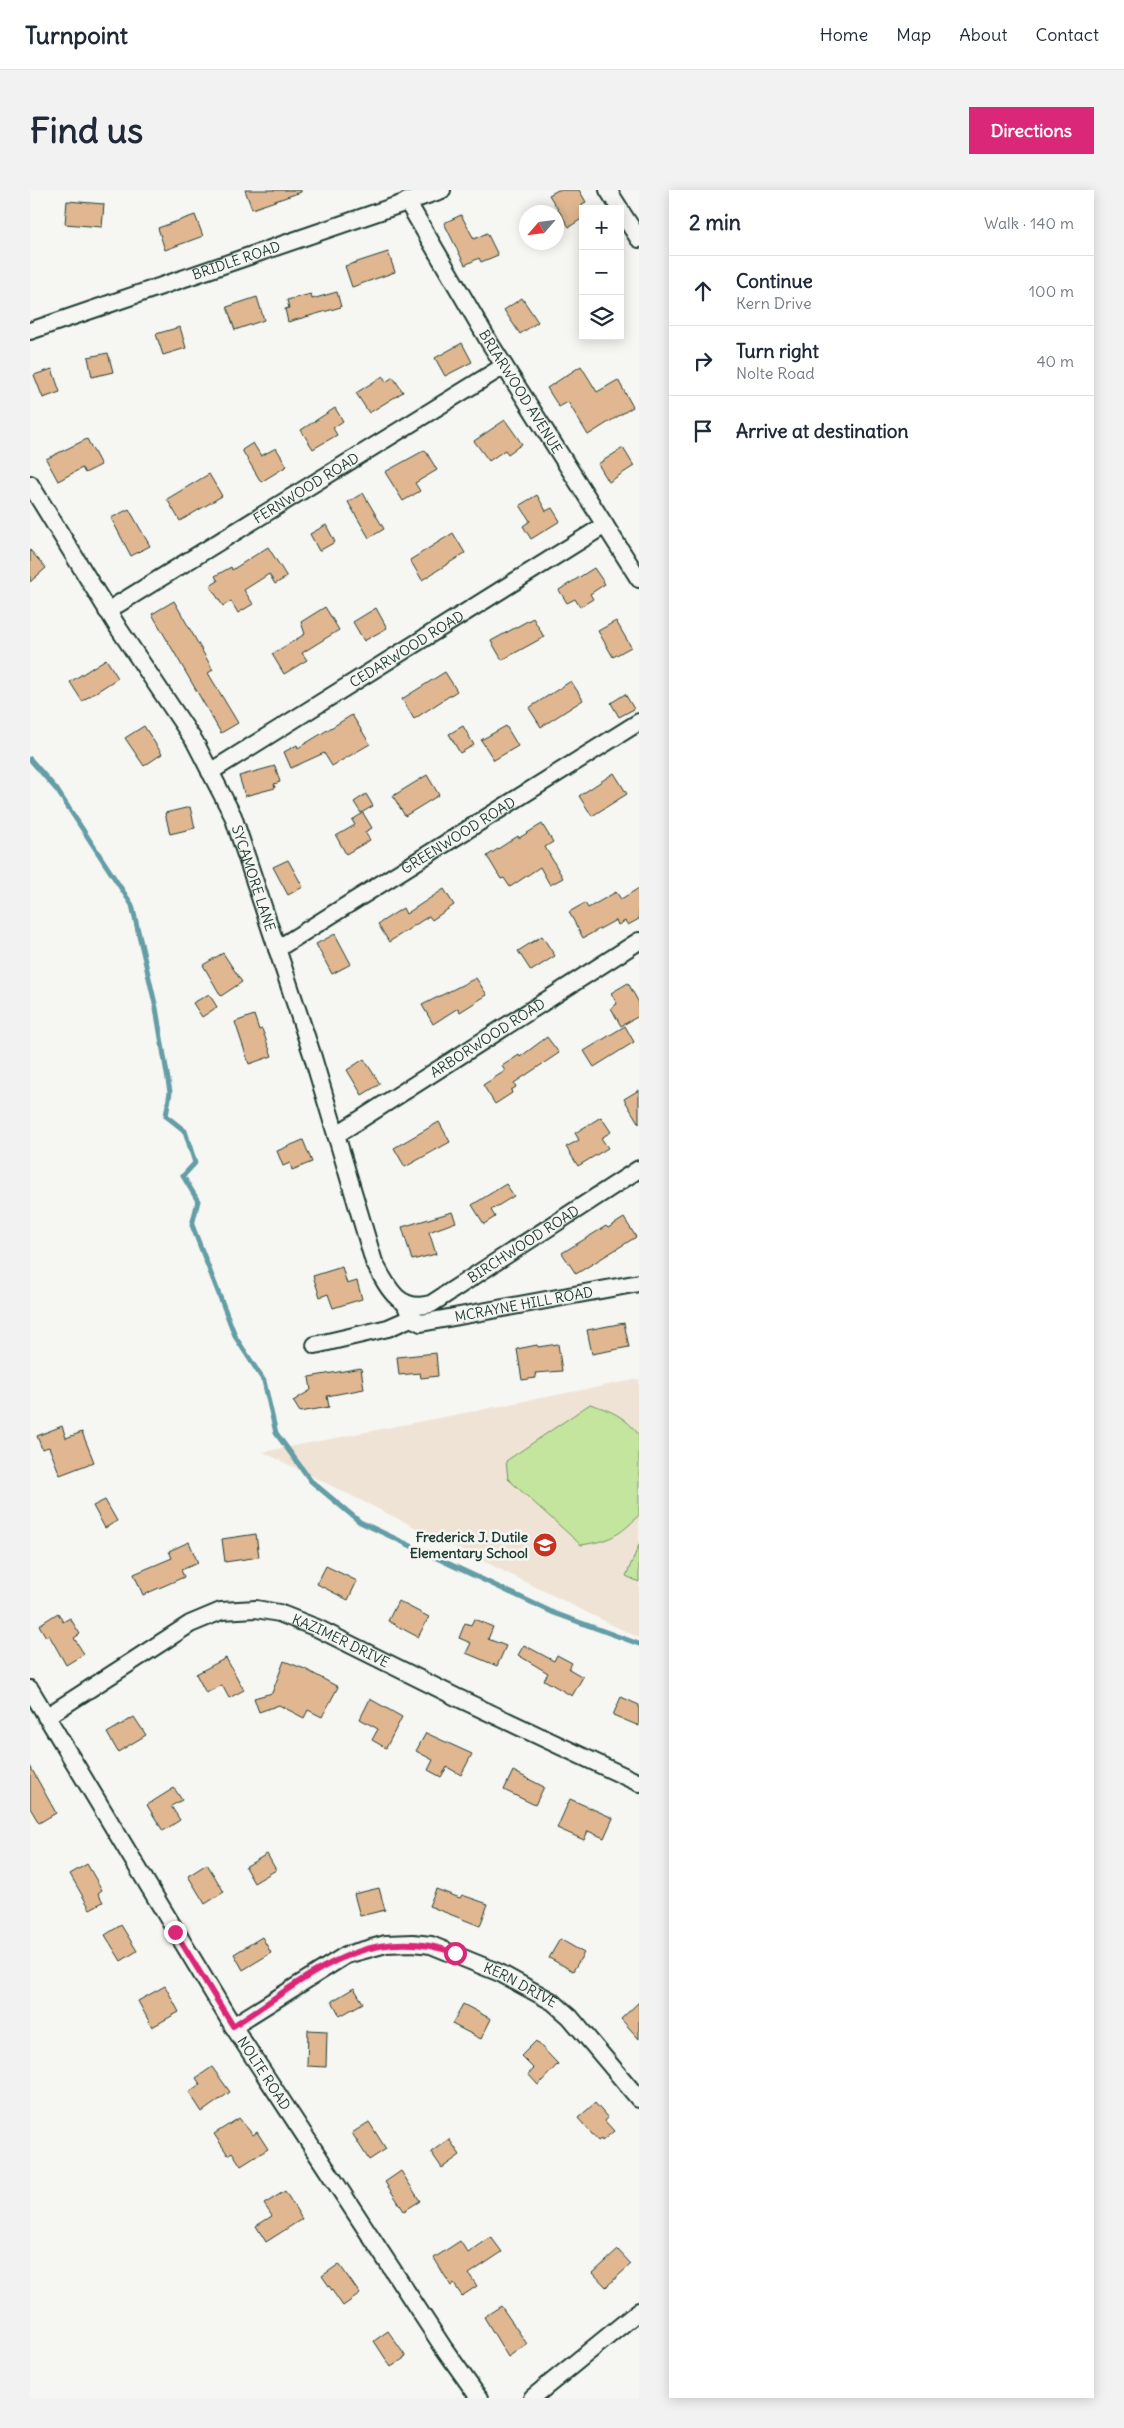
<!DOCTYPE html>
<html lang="en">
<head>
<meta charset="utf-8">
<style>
  body { margin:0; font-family:Delius,sans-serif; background:#f2f2f3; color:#1f2937 }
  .controls { position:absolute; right:15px; top:15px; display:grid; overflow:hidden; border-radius:0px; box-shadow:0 2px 12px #0003 }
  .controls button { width:45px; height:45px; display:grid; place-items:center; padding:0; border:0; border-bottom:1px solid #e0e1e3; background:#fff; color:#1f2937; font:25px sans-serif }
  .compass { position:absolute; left:489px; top:15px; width:45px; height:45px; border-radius:50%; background:#fff; box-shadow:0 2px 12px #0003; rotate:242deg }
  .stop { position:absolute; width:15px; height:15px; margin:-11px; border:4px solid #db2777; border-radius:50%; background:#fff }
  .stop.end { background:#db2777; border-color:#fff; box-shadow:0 1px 5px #0008 }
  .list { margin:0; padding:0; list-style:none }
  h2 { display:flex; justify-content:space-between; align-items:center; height:65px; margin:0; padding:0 20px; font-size:21px }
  h2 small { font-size:16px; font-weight:400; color:#747a83 }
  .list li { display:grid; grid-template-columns:32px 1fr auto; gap:15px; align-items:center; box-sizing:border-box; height:70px; padding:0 20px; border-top:1px solid #e0e1e3 }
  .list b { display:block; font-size:19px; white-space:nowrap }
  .list p { margin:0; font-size:16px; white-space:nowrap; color:#747a83 }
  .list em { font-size:16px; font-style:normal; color:#747a83 }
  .icon { flex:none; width:28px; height:28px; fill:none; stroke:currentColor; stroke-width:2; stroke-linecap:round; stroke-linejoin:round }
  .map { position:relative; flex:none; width:609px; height:2208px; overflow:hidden; border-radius:0px }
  header { display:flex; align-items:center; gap:30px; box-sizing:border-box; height:70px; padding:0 25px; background:#fff; border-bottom:1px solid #e0e1e3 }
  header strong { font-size:24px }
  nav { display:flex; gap:28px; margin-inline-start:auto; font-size:18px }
  .intro { display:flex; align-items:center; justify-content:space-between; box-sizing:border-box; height:120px; padding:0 30px }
  h1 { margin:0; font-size:35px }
  .button { padding:12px 22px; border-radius:0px; background:#db2777; color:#fff; font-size:18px; font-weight:700 }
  main { display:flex; gap:30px; padding:0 30px }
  aside { flex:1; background:#fff; border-radius:0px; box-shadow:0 2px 12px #0003 }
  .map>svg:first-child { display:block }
  .built { fill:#efe3d5 }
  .pitch { fill:#c4e59d; stroke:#729168 }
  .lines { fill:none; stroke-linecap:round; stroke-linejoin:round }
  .stream { stroke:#639da5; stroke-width:5 }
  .building { fill:#e0b790; stroke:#1f3d34 }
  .minor-casing { stroke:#1f3d34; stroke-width:20 }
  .minor { stroke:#f6f6f2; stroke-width:16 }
  .route { stroke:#db2777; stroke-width:6 }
  .labels { text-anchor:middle; stroke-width:5; stroke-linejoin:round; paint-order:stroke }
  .street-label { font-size:14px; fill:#1f3d34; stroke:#f6f6f2 }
  .poi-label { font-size:14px; font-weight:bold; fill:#1f3d34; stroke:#f6f6f2; text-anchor:end }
</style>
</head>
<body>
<header>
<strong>Turnpoint</strong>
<nav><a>Home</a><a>Map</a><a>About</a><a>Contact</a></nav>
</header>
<div class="intro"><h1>Find us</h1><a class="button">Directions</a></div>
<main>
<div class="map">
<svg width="609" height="2208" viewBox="0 0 609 2208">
  <rect width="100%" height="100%" fill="#f6f6f2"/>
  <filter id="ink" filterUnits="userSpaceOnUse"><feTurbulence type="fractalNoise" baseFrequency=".02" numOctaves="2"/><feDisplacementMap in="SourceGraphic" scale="10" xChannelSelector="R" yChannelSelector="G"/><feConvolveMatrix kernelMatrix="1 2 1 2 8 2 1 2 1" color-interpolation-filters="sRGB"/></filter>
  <g filter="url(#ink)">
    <path class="built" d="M609 1189V1448L233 1262Z"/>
    <g class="pitch">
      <path d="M560 1214C580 1220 596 1227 609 1245V1325C590 1346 578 1351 551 1355L478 1289 476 1271Z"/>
      <path d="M609 1355V1392L596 1386Z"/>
    </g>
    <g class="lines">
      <path class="stream" d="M0 569 27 600 102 715 126 818 140 902 136 926 155 941 165 973 153 986 168 1011 162 1035 206 1148 234 1191 246 1243 281 1291 330 1332 524 1423 609 1454"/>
    </g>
    <g class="building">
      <path d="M215 0H271V2L222 19Z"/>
      <path d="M528 0H549L556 12 552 14 553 28 539 37 519 5Z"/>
      <path d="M37 11 74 14 72 37 35 34Z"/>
      <path d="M165 25 173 46 135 60 128 38Z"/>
      <path d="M431 25 444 49 457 43 468 65 451 72 449 68 435 75 414 33Z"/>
      <path d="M358 62 365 82 322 97 315 76Z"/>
      <path d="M307 102 311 117 258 132 255 119 259 118 257 110 281 104 282 109Z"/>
      <path d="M227 107 234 130 205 140 197 117Z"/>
      <path d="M492 108 508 132 490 144 474 120Z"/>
      <path d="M150 137 156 158 133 165 126 144Z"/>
      <path d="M432 153 442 172 415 186 405 168Z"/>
      <path d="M78 163 83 182 62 187 58 167Z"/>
      <path d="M551 176 567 202 588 190 603 217 558 245 538 212 529 217 517 198Z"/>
      <path d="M22 179 30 202 13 208 4 185Z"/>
      <path d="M353 186 356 192 363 187 373 202 339 223 326 203Z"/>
      <path d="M305 218 313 231 303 238 307 245 283 259 271 240Z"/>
      <path d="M475 230 492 254 478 264 475 260 459 271 444 251Z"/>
      <path d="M57 249 71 275 55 283 52 278 28 291 16 269Z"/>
      <path d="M223 253 231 266 246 258 257 276 231 292 212 260Z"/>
      <path d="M593 258 604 276 579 292 568 274Z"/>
      <path d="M395 260 407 280 385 293 390 301 373 311 355 282Z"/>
      <path d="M179 284 192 306 150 331 137 309Z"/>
      <path d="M333 303 354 339 339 348 318 312Z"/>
      <path d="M507 305 516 321 522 318 530 331 501 349 493 336 500 331 490 315Z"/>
      <path d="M99 319 120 356 101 366 81 328Z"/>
      <path d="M296 335 305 352 289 361 280 344Z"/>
      <path d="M423 343 435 363 392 390 380 370Z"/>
      <path d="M238 357 257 387 245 394 239 384 214 400 223 414 208 423 201 411 193 416 180 396 188 391 185 386 201 377 202 380Z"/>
      <path d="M0 360 16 378 0 392Z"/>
      <path d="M564 378 575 394 560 404 563 409 550 417 545 409 537 413 529 400Z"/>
      <path d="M144 411 183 480 178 483 208 533 191 543 122 424Z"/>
      <path d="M295 417 309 440 272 463 277 470 254 484 242 464 275 444 271 432Z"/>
      <path d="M346 418 357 438 334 451 323 432Z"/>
      <path d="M503 428 514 447 472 470 461 451Z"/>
      <path d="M586 431 601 457 583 467 568 441Z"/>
      <path d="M76 469 88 488 52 511 40 492Z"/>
      <path d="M415 482 427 501 384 529 372 509Z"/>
      <path d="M541 491 553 510 511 537 499 518Z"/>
      <path d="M595 504 604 519 589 527 581 513Z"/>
      <path d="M322 525 340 554 302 576 294 563 261 578 254 562 267 555 268 558Z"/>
      <path d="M114 536 132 564 114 576 95 548Z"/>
      <path d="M433 536 444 555 430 563 419 544Z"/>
      <path d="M476 536 488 556 464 570 451 550Z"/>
      <path d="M245 576 250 592 244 594 245 598 215 606 209 586Z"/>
      <path d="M584 583 597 604 562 626 549 606Z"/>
      <path d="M397 585 409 605 375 626 363 606Z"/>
      <path d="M336 604 343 616 331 623 324 612Z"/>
      <path d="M160 617 165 638 140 644 135 623Z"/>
      <path d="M333 623 342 638 335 642 340 650 316 664 306 646 325 635 322 630Z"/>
      <path d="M512 634 523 652 515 657 533 688 520 695 510 677 480 697 474 688 471 689 457 666 488 646 489 648Z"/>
      <path d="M258 670 273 697 258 705 243 677Z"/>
      <path d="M609 698V729L598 735 595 731 588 735 586 730 553 748 539 722 555 713 558 718 586 702 591 709Z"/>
      <path d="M414 699 424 715 402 730 399 726 359 752 348 734 373 718 376 724Z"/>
      <path d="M305 744 321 774 302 784 286 754Z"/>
      <path d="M512 746 525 766 501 781 488 761Z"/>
      <path d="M193 763 212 792 191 806 173 775Z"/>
      <path d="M446 788 457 805 430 822 428 818 403 834 392 815Z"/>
      <path d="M598 793 609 813V826L591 836 581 818 587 814 581 803Z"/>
      <path d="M179 804 187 817 172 827 163 813Z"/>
      <path d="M224 825 229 840 232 839 242 866 219 874 205 832Z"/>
      <path d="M595 836 604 852 564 877 554 861Z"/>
      <path d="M517 847 529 863 484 893 486 897 481 900 482 903 465 914 453 895 475 881 472 876 489 865 490 867Z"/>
      <path d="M334 869 350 894 332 905 317 880Z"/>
      <path d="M609 900V934L594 909Z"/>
      <path d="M571 927 581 942 571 948 578 958 548 976 536 957 549 950 545 943Z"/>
      <path d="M409 932 420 952 375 977 364 958Z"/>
      <path d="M273 950 282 972 262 980 260 973 253 976 247 961Z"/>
      <path d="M476 994 484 1006 461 1020 465 1027 454 1034 442 1015Z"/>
      <path d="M422 1022 426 1032 399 1042 406 1064 382 1070 372 1037Z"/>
      <path d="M594 1028 606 1047 546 1084 532 1063 576 1036 578 1038Z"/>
      <path d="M312 1077 317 1094 327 1091 332 1109 303 1118 298 1104 290 1107 283 1086Z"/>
      <path d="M594 1133 599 1157 562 1164 557 1140Z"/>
      <path d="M528 1154 532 1181 505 1183 506 1188 492 1190 487 1159 507 1155 508 1157Z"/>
      <path d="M406 1163 408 1186 391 1188 390 1183 369 1185 367 1167Z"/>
      <path d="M331 1178 334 1199 297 1206 299 1217 270 1222 263 1211 281 1200 279 1187Z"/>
      <path d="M32 1236 36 1248 52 1242 64 1272 30 1285 19 1257 12 1259 7 1246Z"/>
      <path d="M75 1310 87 1331 75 1338 63 1316Z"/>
      <path d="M226 1344 229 1367 195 1372 192 1349Z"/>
      <path d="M159 1352 168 1373 151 1380 154 1387 113 1405 104 1384 142 1368 139 1361Z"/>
      <path d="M296 1376 327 1391 318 1410 287 1394Z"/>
      <path d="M368 1411 399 1427 388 1447 358 1431Z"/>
      <path d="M28 1423 33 1432 40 1428 50 1444 44 1448 54 1464 36 1475 19 1445 16 1447 9 1435Z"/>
      <path d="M444 1429 463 1437 458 1449 476 1456 467 1476 436 1463 441 1453 429 1448 435 1433 441 1435Z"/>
      <path d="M494 1455 524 1471 527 1465 542 1473 539 1479 553 1487 542 1506 514 1490 518 1483 488 1465Z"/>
      <path d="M196 1468 214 1500 199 1508 192 1495 176 1503 166 1484Z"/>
      <path d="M254 1471 275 1479 308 1497 292 1527 278 1520 274 1528 249 1515 229 1522 224 1508 242 1503Z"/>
      <path d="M591 1507 609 1515V1536L583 1525Z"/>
      <path d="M340 1509 372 1527 356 1558 342 1550 348 1539 330 1529Z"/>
      <path d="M104 1527 116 1545 88 1562 77 1543Z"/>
      <path d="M396 1543 442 1564 431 1585 417 1577 411 1587 398 1580 403 1570 386 1561Z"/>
      <path d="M0 1576 26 1623 9 1633 0 1618Z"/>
      <path d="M483 1581 514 1597 505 1615 474 1600Z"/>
      <path d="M144 1598 152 1610 141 1616 150 1630 133 1641 117 1615Z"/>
      <path d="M540 1609 583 1628 574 1648 558 1641 554 1650 527 1638Z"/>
      <path d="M237 1664 246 1680 224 1693 215 1677Z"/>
      <path d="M57 1674 72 1700 68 1703 73 1712 60 1719 40 1684Z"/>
      <path d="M177 1674 194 1702 175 1714 158 1686Z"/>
      <path d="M349 1698 355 1720 330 1726 324 1704Z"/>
      <path d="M406 1699 430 1708 432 1705 458 1714 450 1736 399 1716Z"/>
      <path d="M91 1735 107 1761 91 1771 75 1745Z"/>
      <path d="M232 1747 241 1763 213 1780 204 1764Z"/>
      <path d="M530 1749 554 1763 543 1781 519 1768Z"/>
      <path d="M135 1796 149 1822 122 1837 108 1811Z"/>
      <path d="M324 1798 333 1813 310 1826 302 1811Z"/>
      <path d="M609 1812V1849L591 1829Z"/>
      <path d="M433 1814 461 1829 451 1849 422 1834Z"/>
      <path d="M278 1840 297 1841 296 1877 277 1876Z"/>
      <path d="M506 1851 528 1874 508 1895 498 1884 504 1879 491 1866Z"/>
      <path d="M182 1877 200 1902 172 1922 159 1902 170 1894 166 1888Z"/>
      <path d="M565 1913 578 1928 575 1931 584 1941 572 1951 571 1949 568 1951 548 1928Z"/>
      <path d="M209 1928 223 1945 227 1942 238 1959 211 1976 202 1962 198 1965 184 1944Z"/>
      <path d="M339 1932 356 1959 339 1970 322 1943Z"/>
      <path d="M419 1949 430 1965 412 1978 401 1962Z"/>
      <path d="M371 1981 390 2011 374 2021 355 1992Z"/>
      <path d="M255 2001 272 2029 236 2052 226 2036 242 2026 234 2014Z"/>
      <path d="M461 2047 472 2062 439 2084 447 2096 432 2106 424 2094 421 2096 404 2068 430 2051 438 2063Z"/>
      <path d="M588 2060 601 2074 576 2097 563 2083Z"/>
      <path d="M309 2074 330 2104 313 2116 292 2086Z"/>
      <path d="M471 2116 497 2154 478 2167 454 2127Z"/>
      <path d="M358 2141 376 2167 361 2177 344 2151Z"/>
    </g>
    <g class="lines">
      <defs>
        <g id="minor">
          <path d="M578 0 590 19"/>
          <path id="s1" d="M377 11 461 155 609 389"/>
          <path d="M590 20 609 49"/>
          <path id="s2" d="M0 141 412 0"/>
          <path id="s3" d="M0 294 89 439 165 552 203 626 282 864 344 1072C357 1096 368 1123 401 1114L609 979"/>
          <path id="s4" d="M77 421 474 176"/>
          <path id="s5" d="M180 582 575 335"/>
          <path id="s6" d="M247 759 609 532"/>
          <path id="s7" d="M306 945 609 751"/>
          <path id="s8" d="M375 1113 381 1128 391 1133 609 1093"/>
          <path d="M285 1155 358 1138 381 1128"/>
          <path id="s9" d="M0 1499 203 1836 413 2157 449 2208"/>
          <path id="s10" d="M16 1527 160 1434 191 1421 226 1419 249 1423 287 1438 426 1507 609 1593"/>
          <path id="s11" d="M203 1836 316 1765 356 1754 383 1753 401 1755 470 1783 523 1812 540 1827 609 1909"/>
          <path d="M502 2208 609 2121"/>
        </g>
      </defs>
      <use href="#minor" class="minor-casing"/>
      <use href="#minor" class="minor"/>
    </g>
  </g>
  <g class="lines" filter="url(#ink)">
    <path class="route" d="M145 1742 203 1836C274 1791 335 1730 425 1763"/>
  </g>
  <defs>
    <symbol id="school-disc" viewBox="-11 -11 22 22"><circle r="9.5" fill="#c8321e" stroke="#f6f6f2"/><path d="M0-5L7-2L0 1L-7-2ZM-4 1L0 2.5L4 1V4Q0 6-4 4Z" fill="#fff"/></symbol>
  </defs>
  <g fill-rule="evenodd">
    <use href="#school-disc" x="501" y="1341" width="28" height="28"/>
  </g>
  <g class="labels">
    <g class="street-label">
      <text dy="5" stroke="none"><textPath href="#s2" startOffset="218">BRIDLE ROAD</textPath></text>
      <text dy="5" stroke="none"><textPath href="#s1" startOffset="222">BRIARWOOD AVENUE</textPath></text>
      <text dy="5" stroke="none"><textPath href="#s4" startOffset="234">FERNWOOD ROAD</textPath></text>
      <text dy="5" stroke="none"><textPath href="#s5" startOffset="232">CEDARWOOD ROAD</textPath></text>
      <text dy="5" stroke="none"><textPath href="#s6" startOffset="214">GREENWOOD ROAD</textPath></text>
      <text dy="5" stroke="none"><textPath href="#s3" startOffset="455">SYCAMORE LANE</textPath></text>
      <text dy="5" stroke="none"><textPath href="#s7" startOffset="180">ARBORWOOD ROAD</textPath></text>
      <text dy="5" stroke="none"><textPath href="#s3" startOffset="1046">BIRCHWOOD ROAD</textPath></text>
      <text dy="5" stroke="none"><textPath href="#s8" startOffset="132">MCRAYNE HILL ROAD</textPath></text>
      <text dy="5" stroke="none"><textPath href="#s10" startOffset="331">KAZIMER DRIVE</textPath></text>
      <text dy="5" stroke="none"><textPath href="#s11" startOffset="318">KERN DRIVE</textPath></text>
      <text dy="5" stroke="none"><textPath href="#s9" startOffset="450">NOLTE ROAD</textPath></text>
    </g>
    <g class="poi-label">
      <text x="498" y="1352">Frederick J. Dutile<tspan x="498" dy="16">Elementary School</tspan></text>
    </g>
  </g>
</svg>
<div class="controls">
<button>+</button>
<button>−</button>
<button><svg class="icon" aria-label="layers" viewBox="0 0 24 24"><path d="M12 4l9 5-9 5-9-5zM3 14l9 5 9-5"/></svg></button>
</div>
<svg class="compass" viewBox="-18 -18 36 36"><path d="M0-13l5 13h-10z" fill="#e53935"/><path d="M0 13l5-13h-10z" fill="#747a83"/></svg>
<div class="stop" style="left:425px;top:1763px"></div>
<div class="stop end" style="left:145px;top:1742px"></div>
</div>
<aside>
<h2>2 min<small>Walk · 140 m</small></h2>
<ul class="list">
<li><svg class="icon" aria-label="ahead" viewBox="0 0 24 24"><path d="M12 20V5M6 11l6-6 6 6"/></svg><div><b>Continue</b><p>Kern Drive</p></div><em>100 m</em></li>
<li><svg class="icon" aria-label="right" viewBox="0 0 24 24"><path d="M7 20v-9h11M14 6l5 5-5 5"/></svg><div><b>Turn right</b><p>Nolte Road</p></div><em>40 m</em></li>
<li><svg class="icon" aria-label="arrive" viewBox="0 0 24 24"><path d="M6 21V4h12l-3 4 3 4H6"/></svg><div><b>Arrive at destination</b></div></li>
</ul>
</aside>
</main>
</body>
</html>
